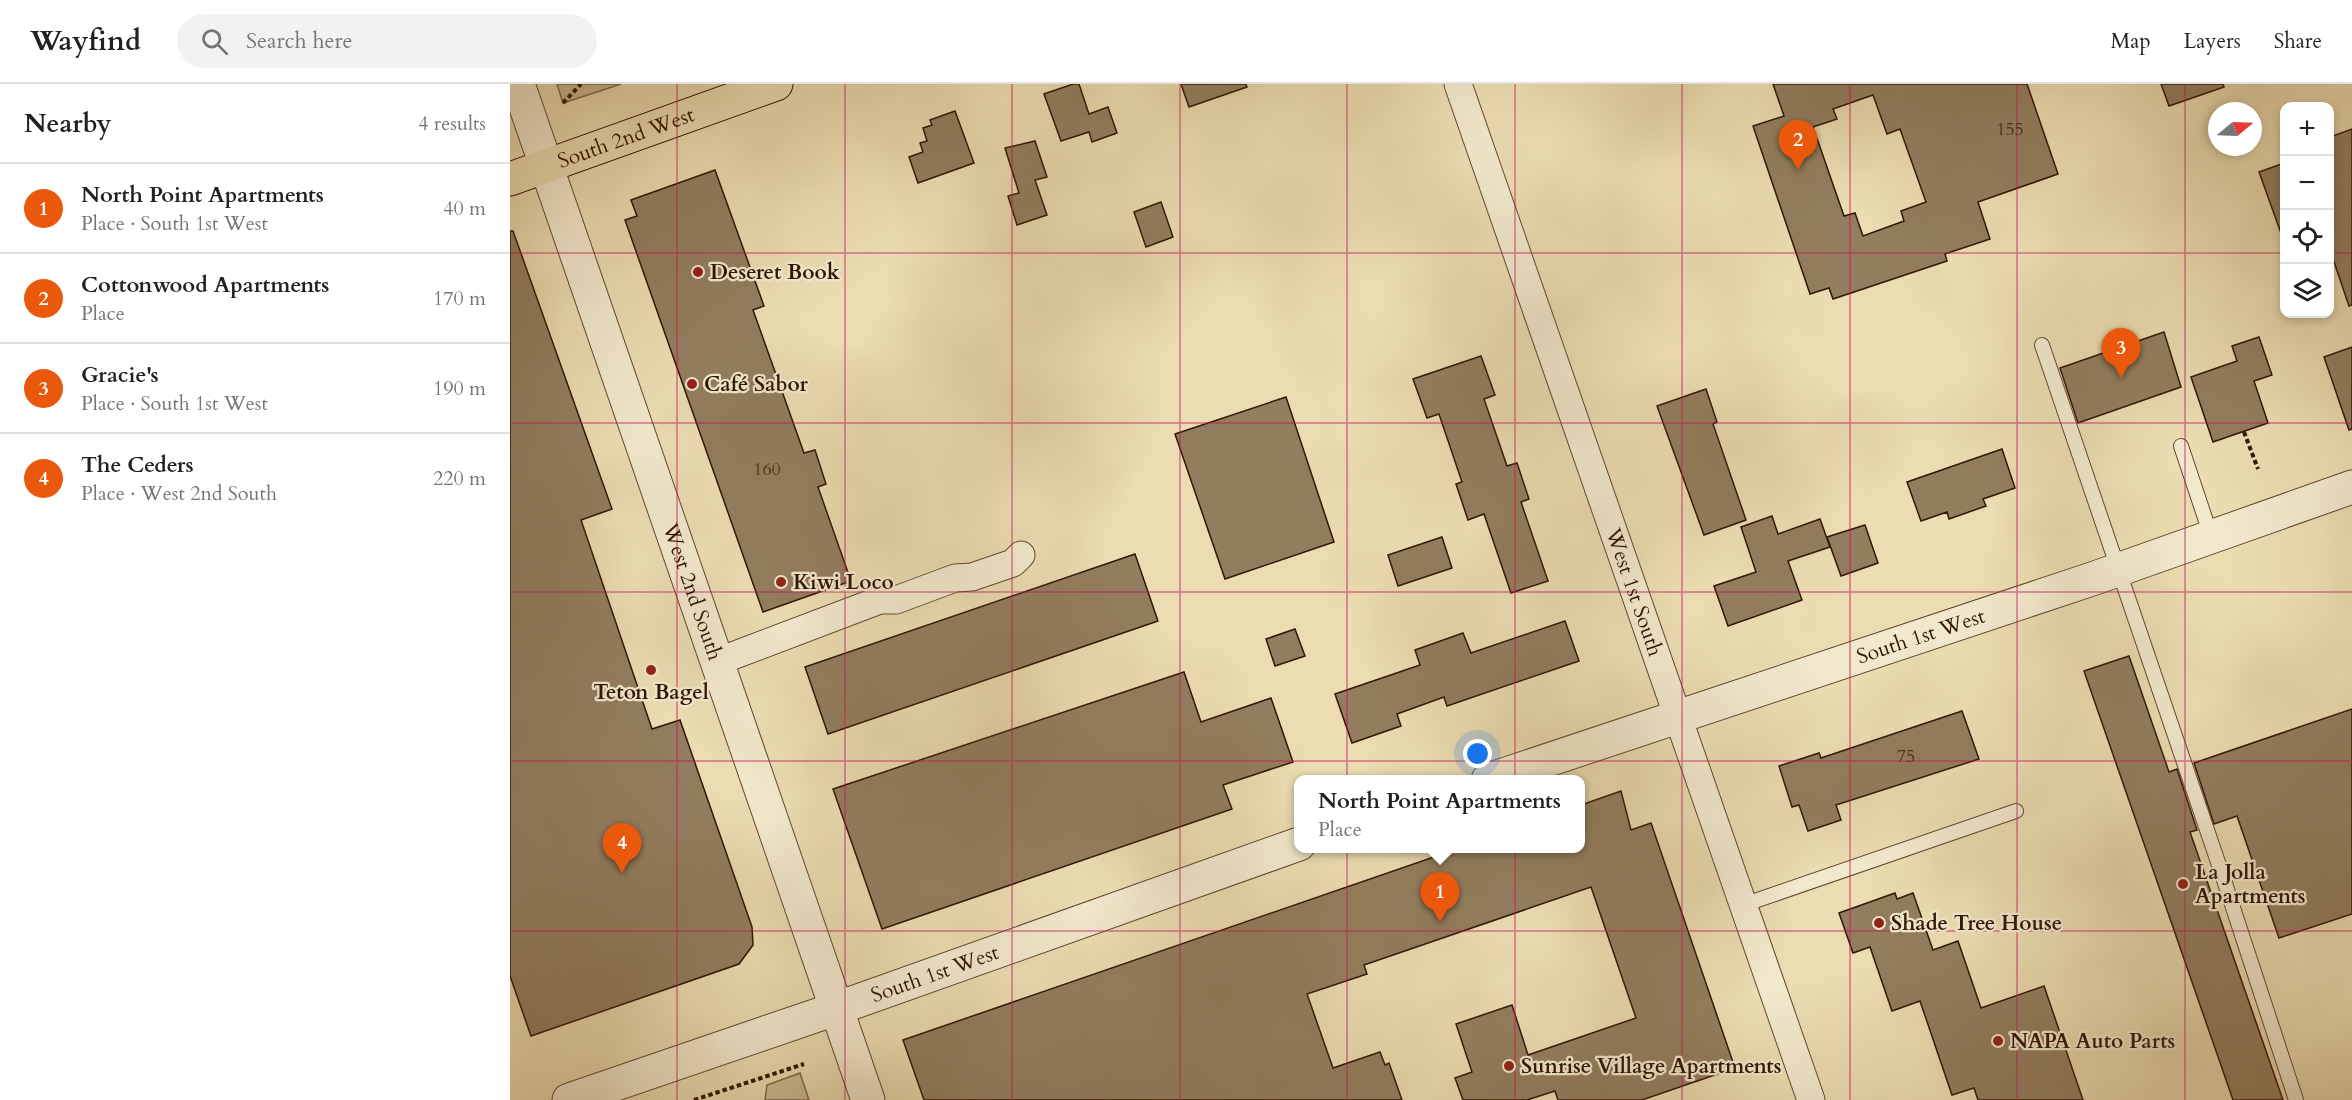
<!DOCTYPE html>
<html lang="en">
<head>
<meta charset="utf-8">
<style>
  body { margin:0; font-family:Cardo,serif; background:#f2f2f2; color:#202124 }
  .controls { position:absolute; right:18px; top:18px; display:grid; overflow:hidden; border-radius:12px; box-shadow:0 3px 9px #0003 }
  .controls button { width:54px; height:54px; display:grid; place-items:center; padding:0; border:0; border-bottom:2px solid #e0e0e0; background:#fff; color:#202124; font:30px sans-serif }
  .compass { position:absolute; left:1698px; top:18px; width:54px; height:54px; border-radius:50%; background:#fff; box-shadow:0 3px 9px #0003; rotate:71deg }
  .you { position:absolute; left:968px; top:670px; width:21px; height:21px; margin:-15px; border:4px solid #fff; border-radius:50%; background:#1a73e8; box-shadow:0 0 0 9px #1a73e833 }
  .badge { display:grid; place-items:center; width:39px; height:39px; border-radius:50%; background:#ea580c; color:#fff; font-size:20px; font-weight:700 }
  .pin { position:absolute; translate:-50% -50px; filter:drop-shadow(0 2px 3px #0008) }
  .pin::after { content:''; position:absolute; top:32px; width:21px; height:18px; background:inherit; clip-path:polygon(0 0,100% 0,50% 100%) }
  .popup { position:absolute; left:784px; top:691px; width:291px; height:78px; box-sizing:border-box; display:grid; place-content:center; border-radius:12px; background:#fff; filter:drop-shadow(0 2px 4px #0005); font-size:20px; white-space:nowrap; color:#757577 }
  .popup b { font-size:22px; color:#202124 }
  .popup::after { content:''; position:absolute; left:50%; top:100%; margin-left:-12px; border:12px solid transparent; border-top-color:#fff }
  .list { margin:0; padding:0; list-style:none }
  h2 { display:flex; justify-content:space-between; align-items:center; height:78px; margin:0; padding:0 24px; font-size:26px }
  h2 small { font-size:20px; font-weight:400; color:#757577 }
  .list li { display:grid; grid-template-columns:39px 1fr auto; gap:18px; align-items:center; box-sizing:border-box; height:90px; padding:0 24px; border-top:2px solid #e0e0e0 }
  .list b { display:block; font-size:22px; white-space:nowrap }
  .list p { margin:0; font-size:20px; white-space:nowrap; color:#757577 }
  .list em { font-size:20px; font-style:normal; color:#757577 }
  .icon { flex:none; width:33px; height:33px; fill:none; stroke:currentColor; stroke-width:2; stroke-linecap:round; stroke-linejoin:round }
  .map { position:relative; flex:none; width:1842px; height:1016px; overflow:hidden }
  header { display:flex; align-items:center; gap:36px; box-sizing:border-box; height:84px; padding:0 30px; background:#fff; border-bottom:2px solid #e0e0e0 }
  header strong { font-size:28px }
  nav { display:flex; gap:33px; margin-inline-start:auto; font-size:21px }
  .search { width:420px; height:54px; background:#f2f2f2; display:flex; align-items:center; gap:15px; box-sizing:border-box; padding:0 21px; border-radius:33px; color:#757577; font-size:22px }
  main { display:flex }
  aside { flex:1; background:#fff }
  .map>svg:first-child { display:block }
  .green { fill:#cbba94; stroke:#7e684c; stroke-width:1.5 }
  .building { fill:#927d5e; stroke:#311604; stroke-width:1.5; fill-rule:evenodd }
  .lines { fill:none; stroke-linecap:round; stroke-linejoin:round }
  .service-casing { stroke:#60482f; stroke-width:16 }
  .minor-casing { stroke:#60482f; stroke-width:29 }
  .tertiary-casing { stroke:#60482f; stroke-width:35 }
  .primary-casing { stroke:#311604; stroke-width:35 }
  .path { stroke:#311604; stroke-width:4; stroke-dasharray:4.5 3; stroke-linecap:butt }
  .service { stroke:#f2e8cc; stroke-width:14 }
  .minor { stroke:#f2e8cc; stroke-width:27 }
  .tertiary { stroke:#f2e8cc; stroke-width:33 }
  .primary { stroke:#ebdcb1; stroke-width:33 }
  .grid { fill:none; stroke:#c2185b; stroke-width:1.5; stroke-opacity:0.55 }
  .poi-dot { fill:#8f2418; stroke:#f2e8cc; stroke-width:2 }
  .labels { text-anchor:middle; stroke-width:4.5; stroke-linejoin:round; paint-order:stroke }
  .number-label { font-size:18px; fill:#49301a }
  .street-label { font-size:21px; fill:#311604; stroke:#f2e8cc }
  .poi-label { font-size:21px; font-weight:bold; fill:#311604; stroke:#f2e8cc; text-anchor:start }
</style>
</head>
<body>
<header>
<strong>Wayfind</strong>
<div class="search"><svg class="icon" aria-label="search" viewBox="0 0 24 24"><circle cx="10" cy="10" r="6"/><path d="M15 15l6 6"/></svg>Search here</div>
<nav><a>Map</a><a>Layers</a><a>Share</a></nav>
</header>
<main>
<aside>
<h2>Nearby<small>4 results</small></h2>
<ul class="list">
<li><span class="badge">1</span><div><b>North Point Apartments</b><p>Place · South 1st West</p></div><em>40 m</em></li>
<li><span class="badge">2</span><div><b>Cottonwood Apartments</b><p>Place</p></div><em>170 m</em></li>
<li><span class="badge">3</span><div><b>Gracie's</b><p>Place · South 1st West</p></div><em>190 m</em></li>
<li><span class="badge">4</span><div><b>The Ceders</b><p>Place · West 2nd South</p></div><em>220 m</em></li>
</ul>
</aside>
<div class="map">
<svg width="1842" height="1016" viewBox="0 0 1842 1016">
  <rect width="100%" height="100%" fill="#ebdcb1"/>
  <filter id="stains"><feTurbulence type="fractalNoise" baseFrequency=".00333" numOctaves="4"/><feColorMatrix values="0 0 0 0 .2 0 0 0 0 .09 0 0 0 0 .02 0 0 0 .5 -.17"/></filter>
  <radialGradient id="worn" r=".72"><stop offset=".6" stop-color="#630" stop-opacity="0"/><stop offset="1" stop-color="#630" stop-opacity=".3"/></radialGradient>
  <g class="green">
    <path d="M47 0H111L53 19Z"/>
    <path d="M290 989 299 1016H255L257 1001Z"/>
  </g>
  <g class="building">
    <path d="M563 0H569L579 30 598 23 607 49 582 58 579 48 551 57 534 10Z"/>
    <path d="M671 0H736L737 3 679 23Z"/>
    <path d="M1263 0H1517L1548 90 1468 118 1480 155 1435 170 1437 177 1323 215 1319 204 1300 210 1243 42 1274 32ZM1363 11 1377 50 1390 45 1416 118 1391 127 1394 137 1353 152 1345 129 1334 132 1303 43 1327 35 1323 25Z"/>
    <path d="M1651 0H1713L1714 3 1659 22Z"/>
    <path d="M445 27 464 79 408 99 399 73 413 68 410 59 417 57 413 44 422 41 420 36Z"/>
    <path d="M1842 45V221L1839 222 1820 166V53Z"/>
    <path d="M525 57 537 93 525 96 537 131 507 141 498 112 509 109 495 64Z"/>
    <path d="M1774 79V151L1772 152 1749 88Z"/>
    <path d="M205 86 254 222 243 226 294 369 305 366 316 400 308 403 341 497 253 528 115 136 127 132 121 116Z"/>
    <path d="M651 118 663 153 636 163 624 128Z"/>
    <path d="M0 147H3L102 425 71 436 142 645 170 636 242 843 243 861 229 880 21 952 0 892Z"/>
    <path d="M1654 248 1671 303 1568 339 1550 284Z"/>
    <path d="M1749 253 1762 291 1744 297 1758 339 1703 358 1681 293 1727 277 1722 262Z"/>
    <path d="M1842 263V345L1839 346 1814 273Z"/>
    <path d="M971 272 985 311 974 315 997 382 1007 379 1019 415 1011 418 1038 497 1001 509 974 430 958 436 946 400 952 398 929 330 917 334 903 295Z"/>
    <path d="M1196 305 1207 338 1203 340 1236 436 1194 451 1147 322Z"/>
    <path d="M776 313 824 458 715 495 665 350Z"/>
    <path d="M1492 365 1505 404 1473 415 1476 422 1439 435 1437 428 1411 437 1397 398Z"/>
    <path d="M1262 432 1268 450 1310 435 1320 463 1278 477 1292 516 1218 542 1204 502 1246 488 1231 443Z"/>
    <path d="M1355 441 1368 479 1331 492 1317 453Z"/>
    <path d="M932 453 942 484 888 502 878 471Z"/>
    <path d="M625 470 648 537 318 650 295 583Z"/>
    <path d="M1055 537 1069 577 937 622 934 613 887 630 891 642 842 659 825 610 910 581 905 566 953 549 961 569Z"/>
    <path d="M785 545 795 572 765 582 756 555Z"/>
    <path d="M1619 572 1659 688 1667 685 1687 746 1680 748 1773 1016H1723L1574 587Z"/>
    <path d="M674 588 691 638 761 614 783 678 713 701 722 725 372 845 323 705Z"/>
    <path d="M1842 625V830L1769 854 1727 732 1704 740 1684 679Z"/>
    <path d="M1452 627 1469 675 1326 721 1331 736 1298 747 1289 721 1282 723 1269 682 1309 669 1311 674Z"/>
    <path d="M1111 707 1121 746 1141 739 1225 984 1132 1016H1048L1045 1007 1017 1016H953L945 994 962 988 946 940 1002 921 1018 971 1126 934 1081 803 854 881 857 890 797 910 823 984 870 968 875 981 879 979 892 1016H414L393 956 947 765H1071V721Z"/>
    <path d="M1385 809 1387 815 1403 809 1423 866 1448 857 1471 924 1534 902 1573 1016H1468L1464 1004 1442 1011 1410 917 1382 927 1360 863 1343 869 1329 829Z"/>
  </g>
  <g class="lines">
    <defs>
      <g id="service">
        <path d="M1532 261 1711 787 1786 1016"/>
        <path d="M1671 362 1701 452"/>
        <path d="M1233 821 1506 727"/>
      </g>
      <g id="minor">
        <path id="s1" d="M948 0 1301 1016"/>
        <path d="M209 577 370 516H386L445 494 462 493 503 479 511 471"/>
      </g>
      <g id="tertiary">
        <path id="s2" d="M8 0 358 1016"/>
        <path id="s3" d="M978 696 1582 495 1842 403"/>
        <path id="s4" d="M59 1016 328 924 789 760"/>
      </g>
      <g id="primary">
        <path id="s5" d="M0 95 266 0"/>
      </g>
    </defs>
    <use href="#service" class="service-casing"/>
    <use href="#minor" class="minor-casing"/>
    <use href="#tertiary" class="tertiary-casing"/>
    <use href="#primary" class="primary-casing"/>
    <g class="path">
      <path d="M53 19 71 0"/>
      <path d="M1734 348 1748 385"/>
      <path d="M184 1016 294 980"/>
    </g>
    <use href="#service" class="service"/>
    <use href="#minor" class="minor"/>
    <use href="#tertiary" class="tertiary"/>
    <use href="#primary" class="primary"/>
  </g>
  <path class="grid" d="M167 0V1016M335 0V1016M502 0V1016M670 0V1016M837 0V1016M1005 0V1016M1172 0V1016M1340 0V1016M1507 0V1016M1675 0V1016M0 169H1774M1820 169H1842M0 339H1842M0 508H1842M0 677H1842M0 847H1842"/>
  <g class="poi-dot">
    <circle cx="188" cy="188" r="6"/>
    <circle cx="182" cy="300" r="6"/>
    <circle cx="271" cy="498" r="6"/>
    <circle cx="141" cy="586" r="6"/>
    <circle cx="1673" cy="800" r="6"/>
    <circle cx="1369" cy="839" r="6"/>
    <circle cx="1488" cy="957" r="6"/>
    <circle cx="999" cy="982" r="6"/>
  </g>
  <g class="labels">
    <g class="number-label">
      <text x="1500" y="51">155</text>
      <text x="257" y="391">160</text>
      <text x="1396" y="678">75</text>
    </g>
    <g class="street-label">
      <text dy="7" stroke="none"><textPath href="#s5" startOffset="123">South 2nd West</textPath></text>
      <text dy="7" stroke="none"><textPath href="#s2" startOffset="537">West 2nd South</textPath></text>
      <text dy="7" stroke="none"><textPath href="#s1" startOffset="538">West 1st South</textPath></text>
      <text dy="7" stroke="none"><textPath href="#s3" startOffset="456">South 1st West</textPath></text>
      <text dy="7" stroke="none"><textPath href="#s4" startOffset="387">South 1st West</textPath></text>
    </g>
    <g class="poi-label">
      <text x="200" y="195">Deseret Book</text>
      <text x="194" y="307">Café Sabor</text>
      <text x="283" y="505">Kiwi Loco</text>
      <text x="141" y="615" text-anchor="middle">Teton Bagel</text>
      <text x="1685" y="795">La Jolla<tspan x="1685" dy="24">Apartments</tspan></text>
      <text x="1381" y="846">Shade Tree House</text>
      <text x="1500" y="964">NAPA Auto Parts</text>
      <text x="1011" y="989">Sunrise Village Apartments</text>
    </g>
  </g>
  <rect width="100%" height="100%" filter="url(#stains)"/>
  <rect width="100%" height="100%" fill="url(#worn)"/>
</svg>
<div class="controls">
<button>+</button>
<button>−</button>
<button><svg class="icon" aria-label="locate" viewBox="0 0 24 24"><circle cx="12" cy="12" r="6"/><path d="M12 2v4M12 18v4M2 12h4M18 12h4"/></svg></button>
<button><svg class="icon" aria-label="layers" viewBox="0 0 24 24"><path d="M12 4l9 5-9 5-9-5zM3 14l9 5 9-5"/></svg></button>
</div>
<svg class="compass" viewBox="-18 -18 36 36"><path d="M0-13l5 13h-10z" fill="#e53935"/><path d="M0 13l5-13h-10z" fill="#757577"/></svg>
<div class="you"></div>
<div class="pin badge" style="left:930px;top:838px">1</div>
<div class="popup"><b>North Point Apartments</b>Place</div>
<div class="pin badge" style="left:1288px;top:86px">2</div>
<div class="pin badge" style="left:1611px;top:294px">3</div>
<div class="pin badge" style="left:112px;top:789px">4</div>
</div>
</main>
</body>
</html>
